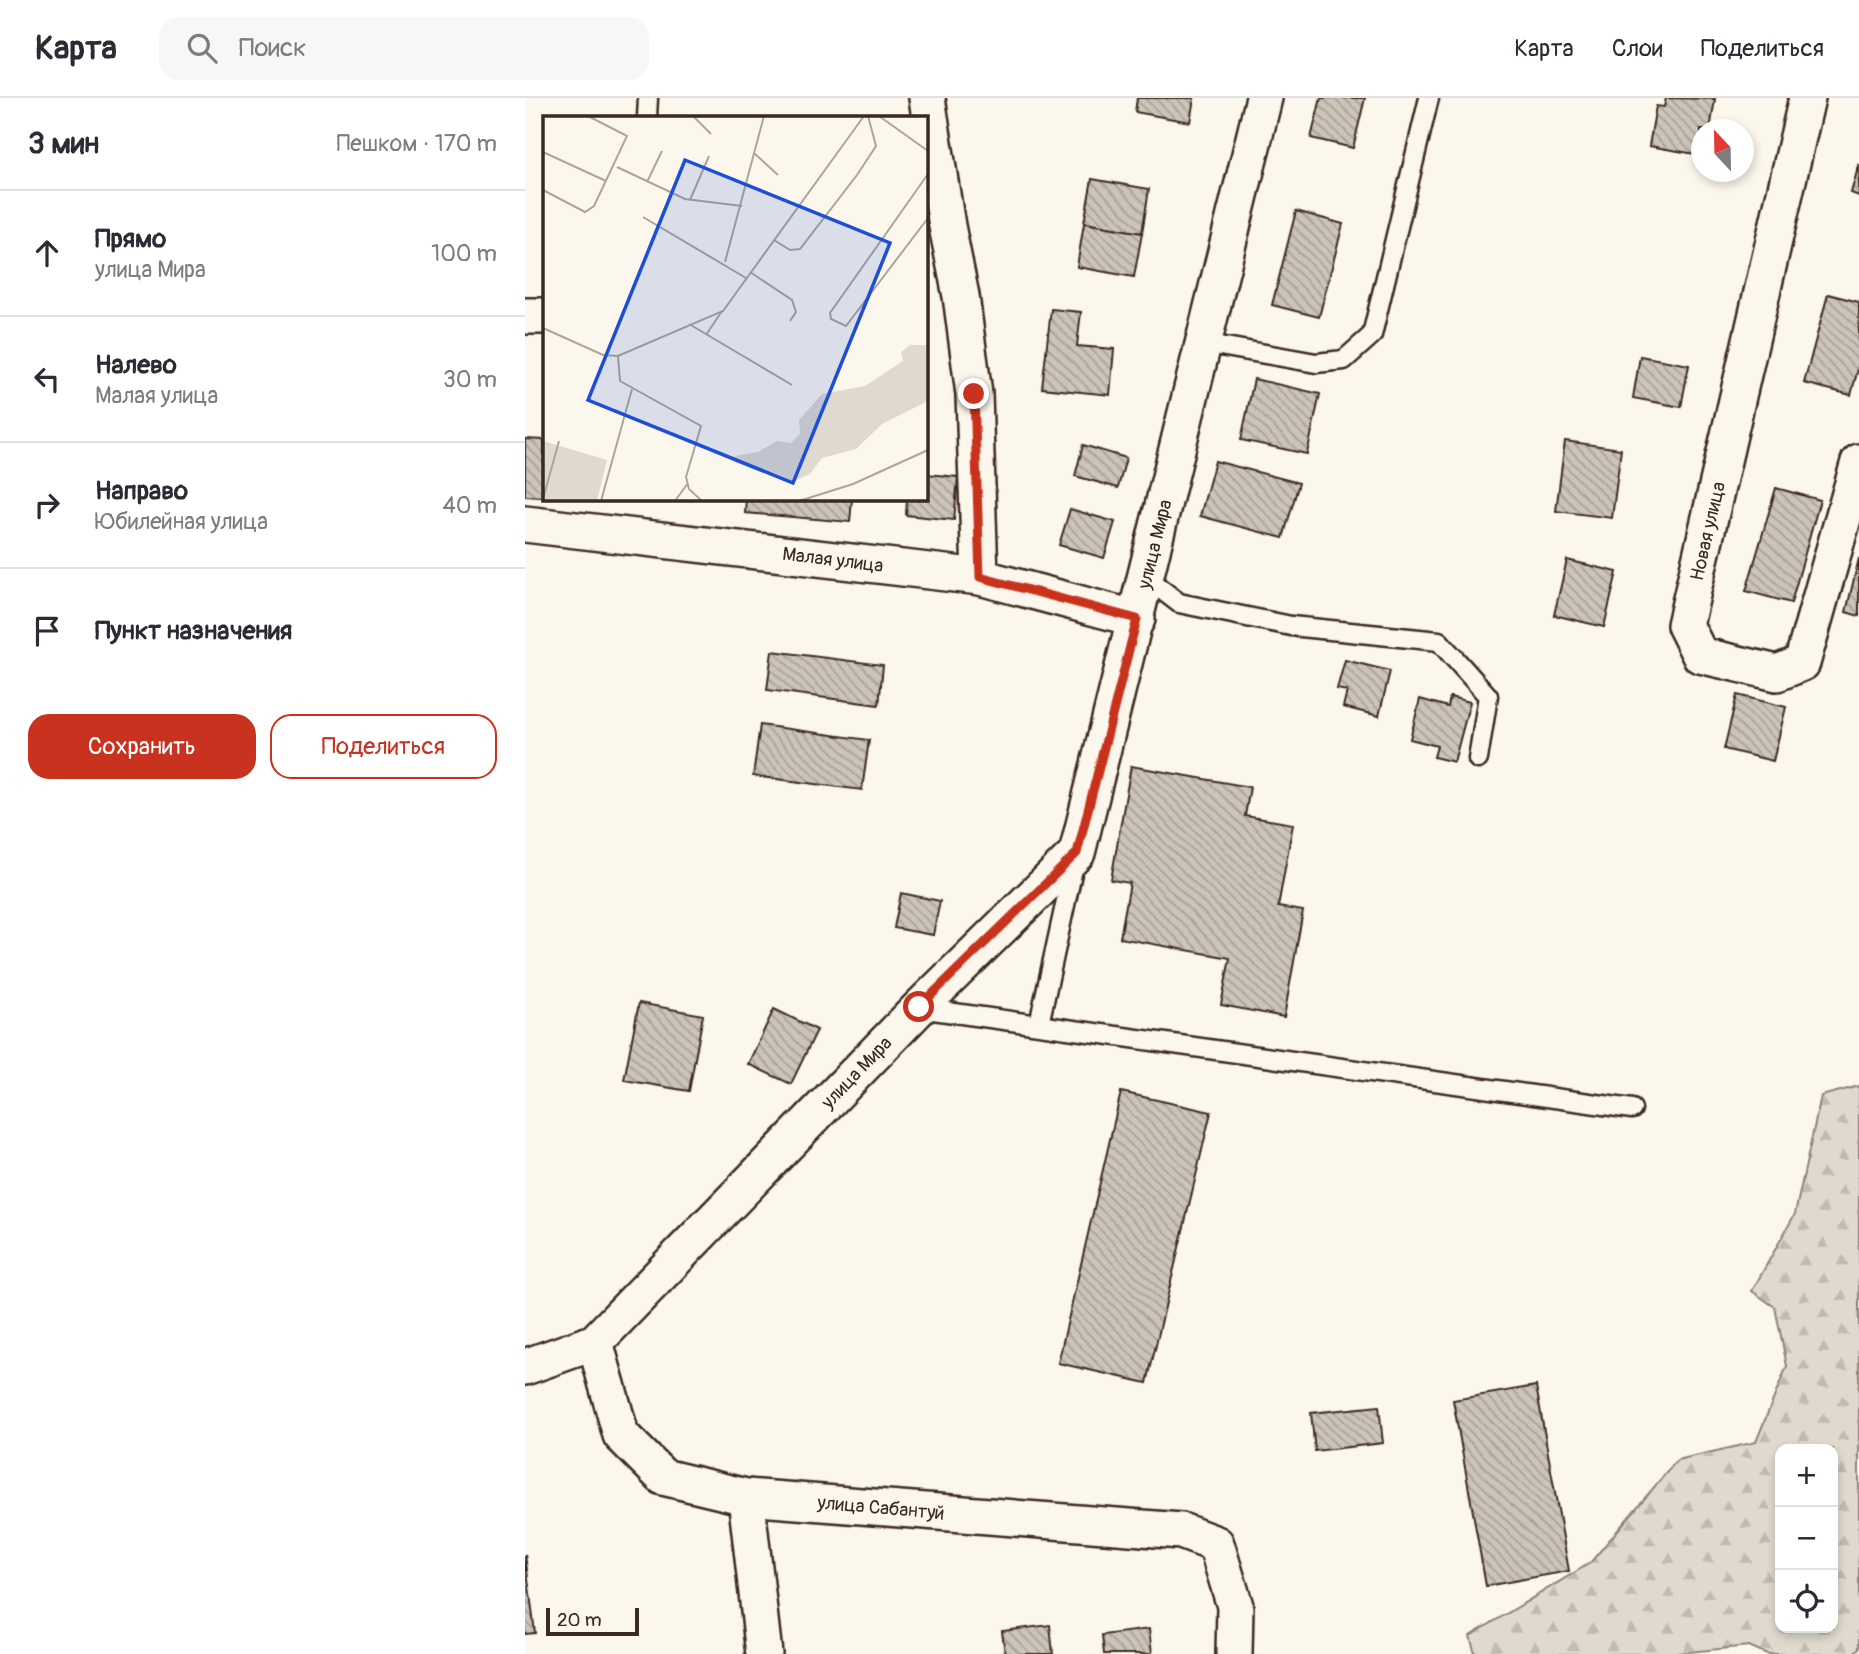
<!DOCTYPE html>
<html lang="ru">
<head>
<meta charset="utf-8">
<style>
  body { margin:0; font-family:Pangolin,sans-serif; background:#f7f7f7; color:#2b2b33 }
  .controls { position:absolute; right:21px; bottom:21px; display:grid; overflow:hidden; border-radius:14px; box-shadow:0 4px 10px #0003 }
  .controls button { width:63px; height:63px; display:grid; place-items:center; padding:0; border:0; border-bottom:2px solid #e1e1e2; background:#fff; color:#2b2b33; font:35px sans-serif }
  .compass { position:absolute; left:1166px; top:21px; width:63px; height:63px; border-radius:50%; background:#fff; box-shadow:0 4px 10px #0003; rotate:338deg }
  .scale { position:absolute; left:21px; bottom:18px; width:93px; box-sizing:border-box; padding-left:7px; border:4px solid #3b2a1e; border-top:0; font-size:19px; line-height:24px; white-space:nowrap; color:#3b2a1e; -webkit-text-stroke:5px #fbf7ec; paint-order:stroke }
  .stop { position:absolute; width:21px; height:21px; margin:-16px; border:5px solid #c8321e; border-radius:50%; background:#fff }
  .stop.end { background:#c8321e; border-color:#fff; box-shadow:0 2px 7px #0008 }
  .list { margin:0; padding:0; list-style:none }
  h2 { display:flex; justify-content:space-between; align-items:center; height:91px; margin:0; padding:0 28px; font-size:30px }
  h2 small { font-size:23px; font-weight:400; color:#7c7c81 }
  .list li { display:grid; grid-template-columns:46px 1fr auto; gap:21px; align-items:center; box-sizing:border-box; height:126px; padding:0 28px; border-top:2px solid #e1e1e2 }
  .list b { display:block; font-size:26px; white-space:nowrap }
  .list p { margin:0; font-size:23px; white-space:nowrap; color:#7c7c81 }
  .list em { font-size:23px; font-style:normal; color:#7c7c81 }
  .actions { display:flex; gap:14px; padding:21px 28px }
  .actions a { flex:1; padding:16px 0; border:2px solid #c8321e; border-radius:21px; text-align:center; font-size:24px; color:#c8321e }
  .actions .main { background:#c8321e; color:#fff }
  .icon { flex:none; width:38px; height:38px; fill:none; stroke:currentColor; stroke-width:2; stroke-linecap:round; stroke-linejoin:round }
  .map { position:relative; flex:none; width:1334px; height:1556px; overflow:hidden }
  header { display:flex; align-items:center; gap:42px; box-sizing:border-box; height:98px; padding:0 35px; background:#fff; border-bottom:2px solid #e1e1e2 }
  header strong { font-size:33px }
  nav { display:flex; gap:38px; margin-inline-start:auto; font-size:24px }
  .search { width:490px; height:63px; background:#f7f7f7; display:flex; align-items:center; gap:18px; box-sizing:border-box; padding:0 24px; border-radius:21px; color:#7c7c81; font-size:26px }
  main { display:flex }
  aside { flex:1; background:#fff }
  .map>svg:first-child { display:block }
  .forest { fill:url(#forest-firs); stroke:#8d8276; stroke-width:2; fill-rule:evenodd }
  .building { fill:url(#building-back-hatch); stroke:#3b2a1e; stroke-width:2 }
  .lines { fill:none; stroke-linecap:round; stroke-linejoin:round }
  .service-casing { stroke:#3b2a1e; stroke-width:23 }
  .minor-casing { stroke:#3b2a1e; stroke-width:40 }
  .service { stroke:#fbf7ec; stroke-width:18 }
  .minor { stroke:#fbf7ec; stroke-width:35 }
  .route { stroke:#c8321e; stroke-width:9 }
  .labels { text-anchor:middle; stroke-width:6; stroke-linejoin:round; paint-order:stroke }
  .street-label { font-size:19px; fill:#3b2a1e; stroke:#fbf7ec }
  .inset-road { fill:none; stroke:#aea59a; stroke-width:2 }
  .view { fill:#1d4ed8; fill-opacity:0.15; stroke:#1d4ed8; stroke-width:3.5 }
  .inset-edge { fill:none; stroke:#3b2a1e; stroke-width:3.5 }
</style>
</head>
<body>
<header>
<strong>Карта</strong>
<div class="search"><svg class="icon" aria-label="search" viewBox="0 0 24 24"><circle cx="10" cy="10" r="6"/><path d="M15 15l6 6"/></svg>Поиск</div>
<nav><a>Карта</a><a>Слои</a><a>Поделиться</a></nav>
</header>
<main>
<aside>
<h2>3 мин<small>Пешком · 170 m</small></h2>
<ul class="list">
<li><svg class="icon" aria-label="ahead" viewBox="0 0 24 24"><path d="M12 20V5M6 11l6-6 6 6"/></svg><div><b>Прямо</b><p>улица Мира</p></div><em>100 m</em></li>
<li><svg class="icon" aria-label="left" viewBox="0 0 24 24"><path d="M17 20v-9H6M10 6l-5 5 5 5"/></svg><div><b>Налево</b><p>Малая улица</p></div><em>30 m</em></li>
<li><svg class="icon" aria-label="right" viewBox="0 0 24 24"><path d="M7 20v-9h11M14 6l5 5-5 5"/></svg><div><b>Направо</b><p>Юбилейная улица</p></div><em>40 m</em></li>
<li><svg class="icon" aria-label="arrive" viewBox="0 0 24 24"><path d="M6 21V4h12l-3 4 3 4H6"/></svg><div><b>Пункт назначения</b></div></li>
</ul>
<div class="actions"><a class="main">Сохранить</a><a>Поделиться</a></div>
</aside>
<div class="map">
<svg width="1334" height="1556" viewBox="0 0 1334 1556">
  <defs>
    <pattern id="forest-firs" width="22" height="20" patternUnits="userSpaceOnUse" patternTransform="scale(1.75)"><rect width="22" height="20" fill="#dfd9ce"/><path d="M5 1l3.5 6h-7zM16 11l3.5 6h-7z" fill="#c0bab0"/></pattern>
    <pattern id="building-back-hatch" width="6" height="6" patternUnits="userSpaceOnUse" patternTransform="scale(1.75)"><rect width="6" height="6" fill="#ccc4b9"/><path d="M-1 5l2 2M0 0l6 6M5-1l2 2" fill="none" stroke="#a79f96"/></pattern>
  </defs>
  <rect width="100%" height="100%" fill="#fbf7ec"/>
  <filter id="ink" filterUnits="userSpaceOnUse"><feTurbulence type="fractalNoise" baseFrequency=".0143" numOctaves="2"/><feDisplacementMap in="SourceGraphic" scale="14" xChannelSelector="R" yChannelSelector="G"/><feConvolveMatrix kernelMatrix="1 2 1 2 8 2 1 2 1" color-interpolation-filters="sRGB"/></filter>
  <g filter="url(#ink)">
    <path class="forest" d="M1334 988V1550L1328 1556H1242L1224 1548 1143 1556H950L945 1538 1065 1465 1152 1362 1231 1344 1262 1268 1250 1209 1227 1193 1270 1116 1296 998ZM1255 1351H1308V1530H1255Z"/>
    <g class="building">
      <path d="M612 0H669L665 24 610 14Z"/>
      <path d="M796 0H840L828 50 786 40Z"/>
      <path d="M1141 0 1190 1 1185 32H1176V57L1124 48 1131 8 1139 9Z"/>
      <path d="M1334 66V98L1326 95Z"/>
      <path d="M567 81 624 91 617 135 559 125Z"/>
      <path d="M771 113 818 126 794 219 747 207Z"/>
      <path d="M559 125 617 135 609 179 552 169Z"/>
      <path d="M1303 196 1334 204V267L1326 297 1279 285Z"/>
      <path d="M526 211 556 214 552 248 589 251 585 297 517 290Z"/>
      <path d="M1115 258 1164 267 1156 309 1108 300Z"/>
      <path d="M729 281 795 296 782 356 716 342Z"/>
      <path d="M0 341 19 342V399L0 398Z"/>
      <path d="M1040 343 1096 351 1087 420 1031 413Z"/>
      <path d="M558 347 601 360 593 390 550 378Z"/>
      <path d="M690 363 774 385 758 440 675 418Z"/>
      <path d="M401 376 433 379 429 422 381 417 382 401H401Z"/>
      <path d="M1251 390 1295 402 1266 505 1221 493Z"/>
      <path d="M221 401H327L325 424 220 415Z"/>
      <path d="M545 411 590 424 579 460 534 447Z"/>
      <path d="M1334 460V518L1321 514Z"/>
      <path d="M1042 462 1092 474 1079 529 1029 517Z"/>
      <path d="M247 553 358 567 354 607 242 592Z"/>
      <path d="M820 562 865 573 854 618 818 609 822 593 812 591Z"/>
      <path d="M1212 597 1261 609 1248 663 1199 651Z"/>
      <path d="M925 599 945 604 929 664 909 659 912 648 885 641 895 601 923 609Z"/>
      <path d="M235 627 344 642 337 692 228 678Z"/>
      <path d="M606 668 725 689 720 718 768 726 753 809 778 813 759 919 696 907 705 860 595 840 605 785 586 782Z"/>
      <path d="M376 795 415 803 408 837 369 830Z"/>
      <path d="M114 905 178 917 164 993 99 982Z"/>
      <path d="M249 911 292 932 266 986 223 966Z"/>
      <path d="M596 994 686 1014 622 1285 533 1265Z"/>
      <path d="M1011 1288 1044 1473 961 1488 928 1302Z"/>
      <path d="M854 1308 858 1345 790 1353 786 1315Z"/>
      <path d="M0 1456 10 1535 0 1536Z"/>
      <path d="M525 1527 528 1556H480L477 1533Z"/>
      <path d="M624 1531 627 1556H579L577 1537Z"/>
    </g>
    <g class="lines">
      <defs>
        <g id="service">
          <path d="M122 19 123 0"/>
          <path d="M678 245 791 265 819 262 847 237 904 0"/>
          <path d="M620 479 654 505 766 528 914 543 963 598 953 661"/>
          <path d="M394 910 1107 1011"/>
          <path d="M514 926 549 766"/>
        </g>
        <g id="minor">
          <path d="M402 0 422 128 436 198 449 296 455 479"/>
          <path d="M1282 0 1160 527 1175 557 1252 575 1277 565 1334 364"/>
          <path d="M0 218H19"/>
          <path d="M0 426 455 479 612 521"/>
          <path d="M70 1244 96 1337 138 1379 221 1399 656 1433 691 1446 710 1508 709 1556"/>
          <path d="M0 1269 70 1244 394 910 552 755 739 0"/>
          <path d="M221 1399 239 1556"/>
        </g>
      </defs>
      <use href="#service" class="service-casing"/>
      <use href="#minor" class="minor-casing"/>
      <use href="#service" class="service"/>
      <use href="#minor" class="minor"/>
    </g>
  </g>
  <g class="lines" filter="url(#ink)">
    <path class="route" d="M394 909 552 755 612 521 455 479 449 296"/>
  </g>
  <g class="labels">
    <g class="street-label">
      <text transform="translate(1182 433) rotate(-77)" y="7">Новая улица</text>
      <text transform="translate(629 446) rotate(-76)" y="7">улица Мира</text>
      <text transform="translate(308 461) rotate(7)" y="7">Малая улица</text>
      <text transform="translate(331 974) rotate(-46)" y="7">улица Мира</text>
      <text transform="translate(356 1409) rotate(5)" y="7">улица Сабантуй</text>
    </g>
  </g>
  <g transform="translate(18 18)">
    <rect width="385" height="385" fill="#fbf7ec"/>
    <path d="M367 229H385V285L339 308 313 333 279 342 267 358 249 366 191 346 192 340 215 336 234 325 248 327 257 318 256 304 279 278 322 270 360 245 358 236ZM0 325 64 344 54 385H0Z" fill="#dfd9ce"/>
    <path class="inset-road" d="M150 0 168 18M336 0 385 35M0 36 63 65M211 37 235 59M74 51 142 83 199 90M385 58 287 197 288 203 303 210 385 102M104 66 119 35M0 74 42 96 51 90 84 20 45 0M147 84 166 40M100 101 203 162M231 124 247 134 257 133 314 59 333 30 325 0M182 146 221 0M207 156 249 184 253 196 247 205M146 208 249 269M0 212 60 239 75 240 180 195 321 0M163 219 179 195M75 240 77 265 158 310 143 361 146 373 159 385M0 383 16 325M58 385 89 273M132 385 145 367M256 385 310 368 385 334"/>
    <path class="view" d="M142 44 347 127 250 367 45 284Z"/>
    <rect width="385" height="385" class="inset-edge"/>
  </g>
</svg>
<div class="controls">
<button>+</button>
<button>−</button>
<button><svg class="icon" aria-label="locate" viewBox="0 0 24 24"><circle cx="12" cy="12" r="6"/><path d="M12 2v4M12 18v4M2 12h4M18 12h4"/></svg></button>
</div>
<svg class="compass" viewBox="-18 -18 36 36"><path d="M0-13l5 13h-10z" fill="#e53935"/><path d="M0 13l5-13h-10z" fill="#7c7c81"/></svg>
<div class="scale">20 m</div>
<div class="stop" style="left:394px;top:909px"></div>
<div class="stop end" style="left:449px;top:296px"></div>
</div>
</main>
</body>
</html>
